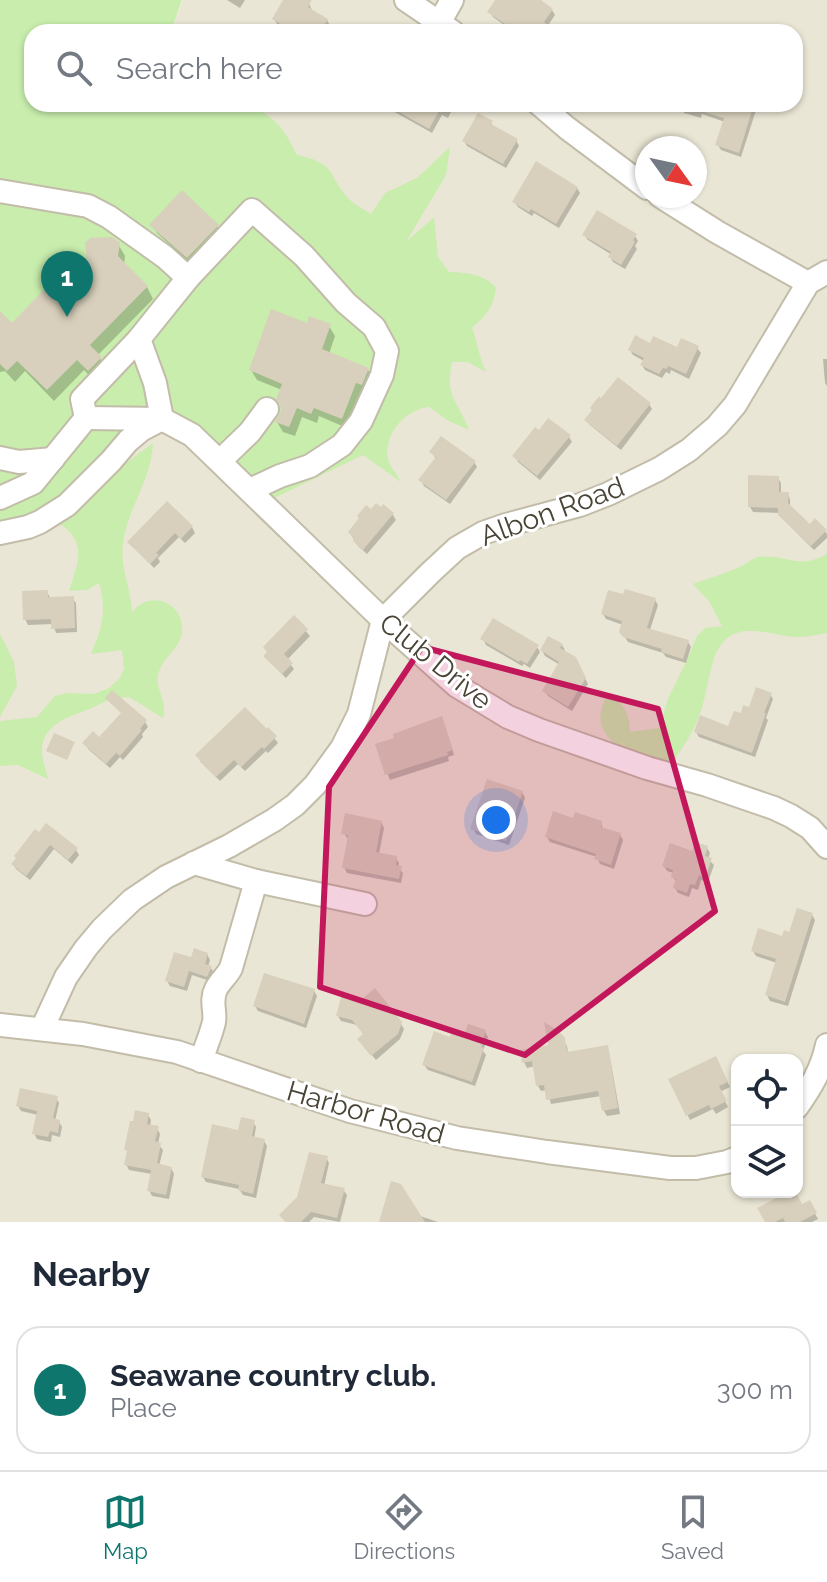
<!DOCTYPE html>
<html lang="en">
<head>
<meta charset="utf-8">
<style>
  body { margin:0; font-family:Raleway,sans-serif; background:#f2f2f3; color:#1f2937 }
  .controls { position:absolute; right:24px; bottom:24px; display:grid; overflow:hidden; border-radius:16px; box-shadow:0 2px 6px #0004 }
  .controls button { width:72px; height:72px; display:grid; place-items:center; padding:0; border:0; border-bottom:2px solid #e0e1e3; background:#fff; color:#1f2937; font:40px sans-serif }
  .compass { position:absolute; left:635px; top:136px; width:72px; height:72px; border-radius:50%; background:#fff; box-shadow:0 2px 6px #0004; rotate:123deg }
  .you { position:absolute; left:496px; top:820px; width:28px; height:28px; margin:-20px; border:6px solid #fff; border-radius:50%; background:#1a73e8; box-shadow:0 0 0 12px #1a73e833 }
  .badge { display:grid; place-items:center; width:52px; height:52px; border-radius:50%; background:#0f766e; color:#fff; font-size:26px; font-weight:700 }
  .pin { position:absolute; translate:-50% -66px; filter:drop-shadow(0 2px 4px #0008) }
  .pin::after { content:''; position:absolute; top:42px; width:28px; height:24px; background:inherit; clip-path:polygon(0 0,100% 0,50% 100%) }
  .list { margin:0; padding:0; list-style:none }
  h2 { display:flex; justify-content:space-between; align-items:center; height:104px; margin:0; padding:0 32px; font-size:34px }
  h2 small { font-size:26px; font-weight:400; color:#747a83 }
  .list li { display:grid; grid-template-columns:52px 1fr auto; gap:24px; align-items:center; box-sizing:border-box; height:128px; margin:0 16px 16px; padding:0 16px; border:2px solid #e0e1e3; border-radius:24px }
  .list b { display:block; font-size:30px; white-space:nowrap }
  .list p { margin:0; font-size:26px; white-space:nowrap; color:#747a83 }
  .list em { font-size:26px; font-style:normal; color:#747a83 }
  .icon { flex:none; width:44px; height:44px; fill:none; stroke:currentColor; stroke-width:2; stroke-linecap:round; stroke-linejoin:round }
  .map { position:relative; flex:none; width:827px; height:1222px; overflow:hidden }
  .search { position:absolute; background:#fff; box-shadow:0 2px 6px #0004; left:24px; right:24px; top:24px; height:88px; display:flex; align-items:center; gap:20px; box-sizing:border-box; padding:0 28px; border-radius:24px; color:#747a83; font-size:30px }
  .sheet { height:248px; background:#fff }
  nav { display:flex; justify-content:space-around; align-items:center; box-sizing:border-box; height:112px; border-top:2px solid #e0e1e3; background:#fff; font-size:22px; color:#747a83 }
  nav a { display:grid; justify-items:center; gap:4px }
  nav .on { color:#0f766e }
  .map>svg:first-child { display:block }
  .residential { fill:#eae6d5; fill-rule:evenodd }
  .green { fill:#c8edad }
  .shadow { fill:#0003 }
  .building { fill:#d8d0bc }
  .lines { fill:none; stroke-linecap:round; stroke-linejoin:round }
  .minor-casing { stroke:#c2bca9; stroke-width:26 }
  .minor { stroke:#fff; stroke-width:22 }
  .marked { fill:#c2185b; fill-opacity:0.2; stroke:#c2185b; stroke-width:6; stroke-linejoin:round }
  .labels { text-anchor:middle; stroke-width:6; stroke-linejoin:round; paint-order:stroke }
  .street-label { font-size:28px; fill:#494436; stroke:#fff }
</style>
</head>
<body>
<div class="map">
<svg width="827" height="1222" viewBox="0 0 827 1222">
  <rect width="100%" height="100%" fill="#f5f3e8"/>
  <path class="residential" d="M183 0H827V1222H0V535L232 104H795V32H171ZM647 148H695V196H647ZM737 1060H797V1192H737Z"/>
  <g class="green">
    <path d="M0 0H182L171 32H32V104H249C277 120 283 126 297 155 339 164 326 174 349 199 355 205 364 209 371 214L385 193 417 178 450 147 446 175 406 242 434 217 438 257 449 272C465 272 487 275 496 288 493 309 487 314 472 328 478 343 479 358 486 372L468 362H452C445 398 457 399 469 430L447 420 429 407C406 409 383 434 388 459 390 467 397 475 401 482L363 455 264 503 171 420 151 425 46 525 0 535Z"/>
    <path d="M153 443C152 480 127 508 123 544 120 567 131 589 132 612 135 609 138 606 141 604 162 592 185 610 182 632 180 649 161 658 158 676 156 692 168 701 163 718L129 697C121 698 112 699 104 702 99 704 93 708 87 710 69 717 44 724 42 748 41 758 46 769 48 779L18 765 0 766V721L37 717 55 696 67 693 94 694 109 688 120 678 124 669 122 650 91 654C102 628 107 611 99 583L87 590 69 591C79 561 88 541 57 522 89 496 119 467 153 443Z"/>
    <path d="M827 554V633C817 635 807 637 796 637 780 636 763 630 747 631 710 633 711 678 703 704 700 714 696 725 691 733 685 746 675 758 667 770 635 756 579 739 609 693 623 702 630 715 630 732L659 728 668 699 688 658 697 636 705 628 722 626 709 601 693 584C709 578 726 573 742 566 748 563 752 558 758 557 787 553 797 571 827 554Z"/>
    <path d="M0 634 14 662 17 686 0 717Z"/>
  </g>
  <g class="shadow">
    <path d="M227 0H245L240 8Z"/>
    <path d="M286 0H310L309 4 313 12 327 20 332 29 330 32H287L279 27 274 19Z"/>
    <path d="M498 0H538L552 10 555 15 547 27 554 32H514L493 17 490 12Z"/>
    <path d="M389 104H453L454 106 448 118 442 115 432 133 391 110Z"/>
    <path d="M682 104H758L741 157 721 150 718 145 725 122 702 114 701 118 684 113 681 107Z"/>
    <path d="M491 123 495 128 516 140 519 146 506 168 467 146 464 141Z"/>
    <path d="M577 188 580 193 559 228 534 213 532 216 518 207 514 202Z"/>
    <path d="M152 225 217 226 222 235 193 266 157 233Z"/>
    <path d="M584 235 635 236 638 241 635 246 637 249 625 269 613 262 610 257 612 255 588 240Z"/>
    <path d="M118 244 125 256 124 265 147 287 153 299 98 355 107 369 95 381 84 370 54 401 25 371 15 382 5 371 0 372V314L12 326 65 288Z"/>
    <path d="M308 326H329L335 336 329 354 368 370 374 379 368 394 362 392 347 428 319 416 317 423 302 417 295 436 283 432 277 422 283 412 282 390 257 380 251 370Z"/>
    <path d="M651 345 678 350 697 348 701 353 689 379 671 370 670 374 666 372 662 378 645 370 642 365 644 361 633 355 630 350Z"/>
    <path d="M823 359H827V386L825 383Z"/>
    <path d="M649 404 652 409 621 450 590 425 587 420Z"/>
    <path d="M569 437 572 442 540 480 518 462 515 456Z"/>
    <path d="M432 452 474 462 477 467 450 504 424 486 421 480 436 459Z"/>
    <path d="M778 478 781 483V494H787L790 499V507L810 526 825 531 827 534V538L814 550 784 520 780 513 753 512 750 507Z"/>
    <path d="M383 507 393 515 396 520 367 554 358 546 350 533 371 512 381 510Z"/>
    <path d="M192 527 195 533 185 543 179 537 158 558 160 562 154 568 130 543Z"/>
    <path d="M47 592 51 599 72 598 76 603 77 632 56 633 53 624 28 625 25 619Z"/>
    <path d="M624 597 655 600 658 605 650 630 688 642 691 647 686 663 666 657 663 653 628 642 621 631 623 625 606 619 603 614Z"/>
    <path d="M294 618 310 636 287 660 294 669 286 678 269 661Z"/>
    <path d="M483 639 537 647 540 652 530 668 524 664 522 666 486 645Z"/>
    <path d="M562 645 565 650 563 652 578 665 588 684 572 711 548 696 545 691 560 665 545 656 542 650Z"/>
    <path d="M770 694 773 699 766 718 768 720 755 757 699 737 696 732 730 728 742 716Z"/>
    <path d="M107 698 145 722 148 727 142 734 143 737 123 760 120 757 110 768 88 749 85 743 100 740 123 714Z"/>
    <path d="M444 724 454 755 448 757 449 761 390 780 377 746Z"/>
    <path d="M268 730 278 743 268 753 266 751 245 771 238 764 220 781 200 761Z"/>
    <path d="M522 792 525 798 509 845 476 834 473 828Z"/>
    <path d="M574 820 601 822 603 830 620 835 623 840 614 869 600 864 597 857 550 842 547 837Z"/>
    <path d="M381 822 384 828 379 854 396 858 399 863 398 867 403 873 401 883 347 873 344 867 349 839 347 838 344 833Z"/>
    <path d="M36 832 76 850 79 855 72 864 54 849 30 880 16 869 13 864Z"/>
    <path d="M707 848 710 853 708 859 714 865 708 882 701 880 698 890 692 888 689 897 678 893 675 888 677 883 673 877 674 873 667 871 664 866Z"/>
    <path d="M812 915 815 920 788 1006 770 1001 767 995 777 963 756 956 753 951 784 939Z"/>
    <path d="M207 954 210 960 208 967 211 968 214 973 210 981 192 975 187 991 170 986 167 981 192 960Z"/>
    <path d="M314 991 317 996 306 1028 258 1011 255 1006Z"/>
    <path d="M338 1016 401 1024 404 1029 400 1039 376 1060 363 1044 365 1035 357 1025 341 1021Z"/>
    <path d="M485 1032 488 1037 483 1051 486 1055 475 1086 428 1070 424 1065 452 1039Z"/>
    <path d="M563 1040 567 1046 568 1054 606 1047 609 1052 620 1114 607 1116 604 1111 601 1096 551 1104 547 1090 541 1091 538 1086 535 1066 527 1068 524 1062Z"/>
    <path d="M715 1058 730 1087 720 1092 728 1107 716 1114 713 1109 690 1120 670 1080Z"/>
    <path d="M56 1098 59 1103 55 1121 59 1122 62 1127 60 1137 52 1135 51 1142 37 1139 34 1133 38 1115 21 1111 18 1106Z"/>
    <path d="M148 1115 151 1120 150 1127 157 1128 160 1134 158 1144 163 1150 159 1166 171 1168 174 1174 169 1199 152 1196 149 1190 152 1174 129 1170 126 1164 128 1153 126 1149Z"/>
    <path d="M253 1122 256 1127 254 1139 264 1141 267 1146 256 1198 243 1195 239 1189 206 1182 203 1177 240 1132Z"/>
    <path d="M326 1157 329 1163 324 1186 343 1190 347 1195 340 1222 314 1217 309 1222H286L281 1216 299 1198Z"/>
    <path d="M792 1192 801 1207 809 1203 818 1219 812 1222H767Z"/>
    <path d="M420 1216 438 1222H381Z"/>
  </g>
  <g class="building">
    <path d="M283 0H312L308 7 328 19 320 32H294L272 19Z"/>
    <path d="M495 0H541L553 9 544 22 557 32H517L487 12Z"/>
    <path d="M385 104H443L429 129Z"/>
    <path d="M688 104H754L739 153 715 145 724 118 688 107Z"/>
    <path d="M478 113 493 121 491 124 518 139 503 164 462 141Z"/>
    <path d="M536 161 578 187 556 224 531 209 529 212 512 202Z"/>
    <path d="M182 190 219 225 187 258 149 225Z"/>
    <path d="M597 210 637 234 633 240 635 242 621 265 608 257 611 252 582 235Z"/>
    <path d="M112 237 120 243 118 256 148 286 90 345 102 357 88 371 77 360 47 390 17 361 7 371 0 364V311L12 323 56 277 65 285 87 262 85 243 90 238Z"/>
    <path d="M271 309 307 323 309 316 331 324 322 349 369 368 362 385 356 383 342 419 314 408 311 414 297 408 289 427 275 422 281 411 280 404 276 399 282 384 249 370Z"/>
    <path d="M635 335 650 343 653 336 677 347 681 338 699 346 686 374 668 366 667 369 663 368 659 374 640 365 644 358 628 350Z"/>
    <path d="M618 377 651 403 617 446 584 420 592 410 590 408 599 396 601 398Z"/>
    <path d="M548 418 571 435 537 476 512 456 535 427 539 430Z"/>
    <path d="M441 436 476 461 446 500 418 480 436 457 429 452Z"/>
    <path d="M748 475 779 476V492H789L788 503 810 524 815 518 827 530 811 546 778 515V508L748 507Z"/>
    <path d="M167 501 193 526 181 539 175 533 156 553 159 555 150 564 127 542Z"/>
    <path d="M376 503 381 507 383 504 394 513 363 550 353 541 354 538 348 532 359 518 357 516 366 505 371 509Z"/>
    <path d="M625 589 656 598 647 628 689 640 683 659 661 652 662 649 623 637 619 632 622 621 601 614 608 590 623 594Z"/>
    <path d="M48 590V597L74 596 75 628 51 629V619L23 620 22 591Z"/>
    <path d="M294 615 308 629 284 654 293 663 282 674 263 656 267 652 263 647Z"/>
    <path d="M493 618 539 645 527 664 520 660 519 662 480 639Z"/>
    <path d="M548 636 563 644 560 648 576 657 586 678 568 707 542 691 559 662 540 650Z"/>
    <path d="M756 687 772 693 764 713H766L752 753 694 732 700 715 728 726 734 711 741 713 743 705 749 707Z"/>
    <path d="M112 690 147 720 140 729 142 730 120 756 116 753 106 764 82 743 93 731 99 737 121 713 105 698Z"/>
    <path d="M245 707 267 729 268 727 277 736 264 749 262 747 241 767 234 760 216 777 195 755Z"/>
    <path d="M442 716 453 750 447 752 448 755 385 775 375 744 394 738 393 734Z"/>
    <path d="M54 733 75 742 67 760 46 751Z"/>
    <path d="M487 779 523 791 506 841 470 829Z"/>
    <path d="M553 811 573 818 575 812 602 821 601 827 621 833 611 865 594 859 596 854 545 837Z"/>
    <path d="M345 813 382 821 376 852 397 856 396 865 402 866 399 879 342 868 348 835 341 834Z"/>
    <path d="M46 823 78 848 68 860 50 845 26 876 11 864 16 858 14 856 35 829 39 832Z"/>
    <path d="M695 842 708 846 705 856 712 858 705 878 699 875 695 885 690 884 687 893 673 888 676 879 671 877 673 870 662 866 670 843 692 851Z"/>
    <path d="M797 908 813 913 785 1002 765 995 776 959 751 951 758 928 782 936 784 930 789 932Z"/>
    <path d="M194 948 208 953 205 964 212 966 207 977 189 971 184 987 165 981 174 952 191 957Z"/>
    <path d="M264 973 315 989 304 1024 253 1006Z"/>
    <path d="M375 988 402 1022 398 1034 371 1056 357 1039 363 1034 352 1020 336 1016 342 994 362 999Z"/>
    <path d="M544 1022 559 1031 565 1038 567 1052 608 1045 618 1108 602 1111 598 1091 546 1100 544 1085 536 1086 532 1061 522 1063 520 1050 548 1045Z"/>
    <path d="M468 1024 486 1030 481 1047 484 1048 472 1082 422 1065 434 1031 450 1037 453 1028 465 1033Z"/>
    <path d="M716 1056 728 1082 719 1086 727 1101 711 1109 709 1105 686 1116 668 1079Z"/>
    <path d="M20 1088 58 1096 53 1118 60 1120 58 1133 50 1131 48 1137 32 1134 37 1111 16 1106Z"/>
    <path d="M135 1110 149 1113 147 1124 159 1126 155 1141 161 1143 157 1163 172 1167 166 1195 147 1191 151 1170 124 1165 127 1150H124L130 1121H133Z"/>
    <path d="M241 1117 255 1120 252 1136 265 1139 253 1194 238 1190 239 1185 201 1177 212 1124 238 1130Z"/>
    <path d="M309 1152 328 1156 321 1183 345 1188 337 1218 311 1212 301 1222H286L279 1215 297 1197Z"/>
    <path d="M391 1181 401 1184 425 1222H379Z"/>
    <path d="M788 1192H796L802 1204 810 1200 817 1213 800 1222H785L783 1218 775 1222H765L757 1208Z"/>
  </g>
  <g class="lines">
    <defs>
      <g id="minor">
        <path d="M406 0 453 32"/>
        <path d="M439 23 452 0"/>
        <path d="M539 104 567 128 647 188"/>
        <path d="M0 191 88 206 109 217 165 257 188 278"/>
        <path d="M660 196 717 232 808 283"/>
        <path d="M139 339 155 383 162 419"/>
        <path d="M86 418 162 419 192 435 383 620 457 686 508 717 539 730 647 768 707 785 774 808 791 816 810 828 827 847"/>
        <path d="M0 458 19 462 53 459"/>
        <path d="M220 461 250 432 267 409"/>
        <path d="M0 498 33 483 86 418 82 399 139 339 188 278 252 210 304 256 346 303 374 327 387 351 382 375 361 421 342 445 310 466 280 476 250 490"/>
        <path d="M0 533 28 527 40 522 67 505 111 461 128 441 141 430 162 419"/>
        <path d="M194 863 256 881 365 904"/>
        <path d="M0 1025 83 1034 177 1052 350 1111 457 1138 547 1152 670 1168H696L727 1162 737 1158"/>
        <path d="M42 1029 66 977 86 948 102 929 132 900 166 877 229 846 274 820 295 805 315 785 342 748 359 714 383 620 430 573 457 548 483 533 506 525 580 505 608 494 659 469 689 450 717 426 735 405 808 283 827 272"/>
        <path d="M201 1061C205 1048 211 1035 214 1022 216 1011 210 1001 216 989 220 981 227 976 231 968L256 881"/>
        <path d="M797 1107C811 1087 822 1069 827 1045"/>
      </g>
    </defs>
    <use href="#minor" class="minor-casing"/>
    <use href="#minor" class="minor"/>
  </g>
  <path class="marked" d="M422 647 658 709 715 911 525 1055 320 987 329 787Z"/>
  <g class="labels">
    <g class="street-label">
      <text transform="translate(552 511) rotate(-20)" y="10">Albon Road</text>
      <text transform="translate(436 661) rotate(39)" y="10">Club Drive</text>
      <text transform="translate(366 1112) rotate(16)" y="10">Harbor Road</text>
    </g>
  </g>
</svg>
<div class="controls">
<button><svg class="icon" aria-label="locate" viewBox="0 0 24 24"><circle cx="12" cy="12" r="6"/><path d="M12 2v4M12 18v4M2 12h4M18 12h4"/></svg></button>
<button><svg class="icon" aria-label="layers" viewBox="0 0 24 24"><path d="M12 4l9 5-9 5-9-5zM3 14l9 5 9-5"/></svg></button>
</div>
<svg class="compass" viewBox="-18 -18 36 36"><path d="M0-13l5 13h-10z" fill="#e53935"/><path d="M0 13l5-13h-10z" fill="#747a83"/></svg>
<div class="you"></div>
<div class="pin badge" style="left:67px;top:317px">1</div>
<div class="search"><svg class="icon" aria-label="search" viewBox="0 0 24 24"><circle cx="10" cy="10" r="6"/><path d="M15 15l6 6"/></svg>Search here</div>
</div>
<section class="sheet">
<h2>Nearby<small></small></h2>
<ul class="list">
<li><span class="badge">1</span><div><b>Seawane country club.</b><p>Place</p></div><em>300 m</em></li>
</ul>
</section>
<nav>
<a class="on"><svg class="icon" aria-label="map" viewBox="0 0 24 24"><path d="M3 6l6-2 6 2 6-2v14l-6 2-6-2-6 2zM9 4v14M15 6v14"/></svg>Map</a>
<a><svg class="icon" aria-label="directions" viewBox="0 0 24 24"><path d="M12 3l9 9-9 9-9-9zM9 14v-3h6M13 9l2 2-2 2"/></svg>Directions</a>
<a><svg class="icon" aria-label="saved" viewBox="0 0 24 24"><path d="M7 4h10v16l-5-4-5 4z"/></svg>Saved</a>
</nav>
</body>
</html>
